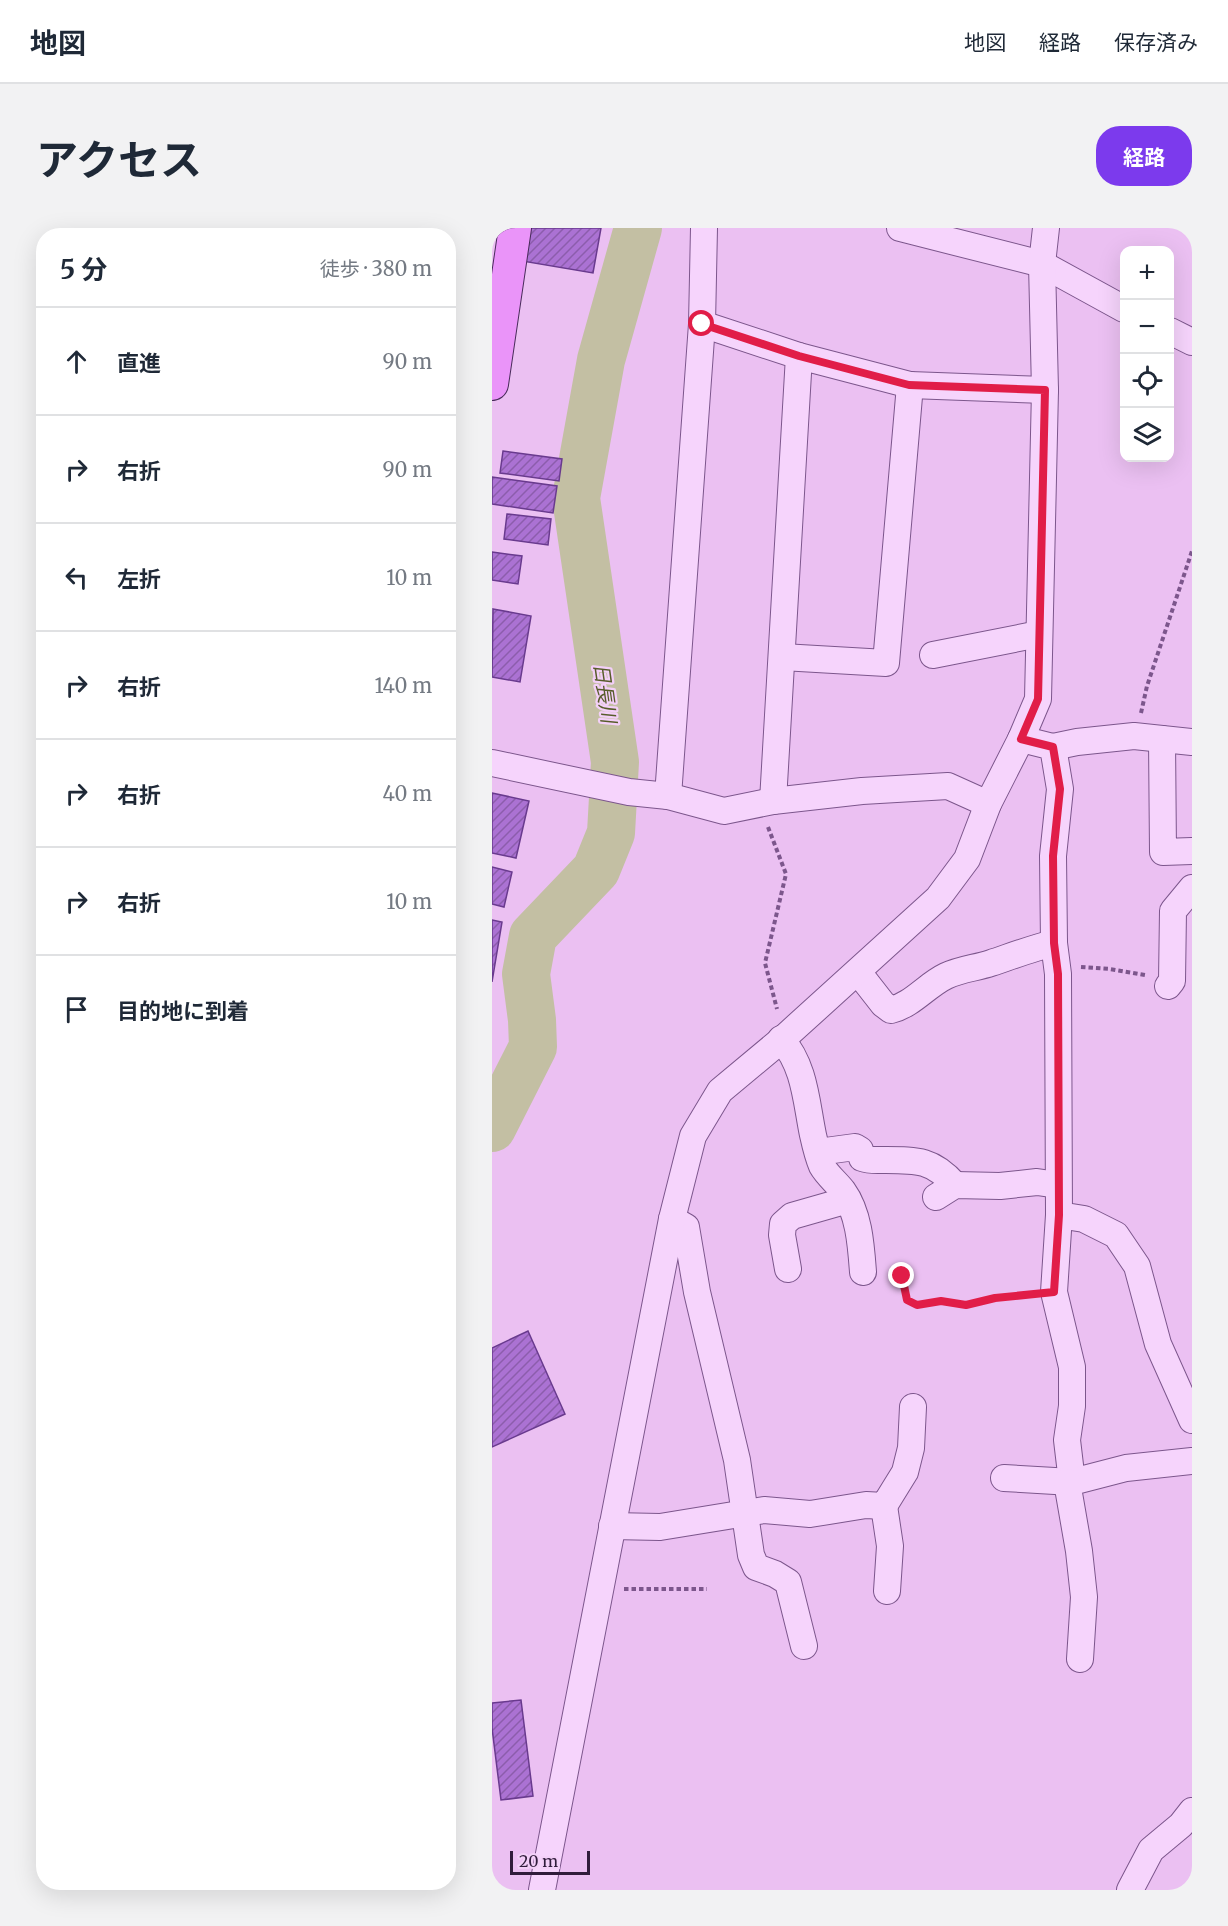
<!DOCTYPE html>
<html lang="ja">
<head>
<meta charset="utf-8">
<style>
  body { margin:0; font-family:Merriweather,"Noto Sans JP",serif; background:#f2f2f3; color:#1f2937 }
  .controls { position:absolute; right:18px; top:18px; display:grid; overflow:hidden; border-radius:12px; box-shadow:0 6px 24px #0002 }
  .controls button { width:54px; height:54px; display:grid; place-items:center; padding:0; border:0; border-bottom:2px solid #e0e1e3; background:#fff; color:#1f2937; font:30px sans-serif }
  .scale { position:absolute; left:18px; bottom:15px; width:80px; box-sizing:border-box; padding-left:6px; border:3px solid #301c3b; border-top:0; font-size:16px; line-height:21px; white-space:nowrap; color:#301c3b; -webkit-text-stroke:4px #f3d0f8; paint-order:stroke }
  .stop { position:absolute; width:18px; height:18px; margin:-14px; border:4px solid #e11d48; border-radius:50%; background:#fff }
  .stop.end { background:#e11d48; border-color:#fff; box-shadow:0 2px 6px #0008 }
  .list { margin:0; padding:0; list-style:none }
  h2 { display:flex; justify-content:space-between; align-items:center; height:78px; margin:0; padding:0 24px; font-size:26px }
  h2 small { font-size:20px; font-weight:400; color:#747a83 }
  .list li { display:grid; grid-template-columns:39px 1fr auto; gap:18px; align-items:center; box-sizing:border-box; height:108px; padding:0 24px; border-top:2px solid #e0e1e3 }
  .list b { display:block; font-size:22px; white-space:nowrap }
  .list em { font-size:20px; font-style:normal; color:#747a83 }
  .icon { flex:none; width:33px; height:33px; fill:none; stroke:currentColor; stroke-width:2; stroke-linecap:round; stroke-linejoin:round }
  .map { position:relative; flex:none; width:700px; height:1662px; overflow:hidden; border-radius:24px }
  header { display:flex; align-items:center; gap:36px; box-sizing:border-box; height:84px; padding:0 30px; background:#fff; border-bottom:2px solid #e0e1e3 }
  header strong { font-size:28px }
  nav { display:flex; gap:33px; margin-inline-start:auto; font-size:21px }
  .intro { display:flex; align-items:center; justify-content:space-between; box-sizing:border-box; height:144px; padding:0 36px }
  h1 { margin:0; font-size:42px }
  .button { padding:15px 27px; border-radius:24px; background:#7c3aed; color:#fff; font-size:21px; font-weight:700 }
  main { display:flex; gap:36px; padding:0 36px }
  aside { flex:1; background:#fff; border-radius:24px; box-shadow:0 6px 24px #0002 }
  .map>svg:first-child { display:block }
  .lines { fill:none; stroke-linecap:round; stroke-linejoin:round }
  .river { stroke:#c3bfa3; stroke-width:48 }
  .building { fill:url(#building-hatch); stroke:#693a8e; stroke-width:1.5 }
  .minor-casing { stroke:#7c568c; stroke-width:28 }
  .major-casing { stroke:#482b5a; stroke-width:34 }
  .path { stroke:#7c568c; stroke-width:4; stroke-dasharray:4.5 3; stroke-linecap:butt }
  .minor { stroke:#f6d4fc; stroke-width:26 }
  .major { stroke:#ea94f9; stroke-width:32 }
  .route { stroke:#e11d48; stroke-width:8 }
  .labels { text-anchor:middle; stroke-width:4.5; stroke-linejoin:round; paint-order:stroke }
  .water-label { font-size:20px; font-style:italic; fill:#575c2a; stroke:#f3d0f8 }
</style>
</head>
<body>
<header>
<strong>地図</strong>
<nav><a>地図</a><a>経路</a><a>保存済み</a></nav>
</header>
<div class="intro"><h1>アクセス</h1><a class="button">経路</a></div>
<main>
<aside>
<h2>5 分<small>徒歩 · 380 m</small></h2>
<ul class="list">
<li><svg class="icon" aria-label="ahead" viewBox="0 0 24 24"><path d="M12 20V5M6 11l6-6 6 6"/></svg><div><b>直進</b></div><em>90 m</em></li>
<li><svg class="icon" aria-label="right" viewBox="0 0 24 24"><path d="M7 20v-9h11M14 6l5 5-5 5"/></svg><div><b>右折</b></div><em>90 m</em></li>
<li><svg class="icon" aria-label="left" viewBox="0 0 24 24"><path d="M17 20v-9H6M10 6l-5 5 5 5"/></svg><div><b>左折</b></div><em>10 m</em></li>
<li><svg class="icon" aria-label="right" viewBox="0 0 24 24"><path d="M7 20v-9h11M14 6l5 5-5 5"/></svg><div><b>右折</b></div><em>140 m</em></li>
<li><svg class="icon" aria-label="right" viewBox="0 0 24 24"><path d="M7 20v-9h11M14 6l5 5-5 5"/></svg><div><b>右折</b></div><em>40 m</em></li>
<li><svg class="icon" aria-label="right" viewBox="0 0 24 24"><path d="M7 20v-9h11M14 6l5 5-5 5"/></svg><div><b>右折</b></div><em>10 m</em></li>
<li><svg class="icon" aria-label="arrive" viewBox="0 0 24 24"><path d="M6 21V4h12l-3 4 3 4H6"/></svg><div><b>目的地に到着</b></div></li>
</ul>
</aside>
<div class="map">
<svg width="700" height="1662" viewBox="0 0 700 1662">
  <defs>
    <pattern id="building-hatch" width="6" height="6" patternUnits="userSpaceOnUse" patternTransform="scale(1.5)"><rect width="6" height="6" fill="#ab72d3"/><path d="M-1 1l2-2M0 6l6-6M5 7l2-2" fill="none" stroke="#8c5dac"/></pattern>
  </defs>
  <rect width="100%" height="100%" fill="#ebc0f2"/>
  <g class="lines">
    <path class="river" d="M0 900 41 819 40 792 34 746 41 708 104 642 119 605 123 534 84 270 109 132 146 0"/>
  </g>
  <g class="building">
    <path d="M35 0H109L101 45 30 33Z"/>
    <path d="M11 223 70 231 67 253 8 245Z"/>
    <path d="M0 249 65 258 61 285 0 276Z"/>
    <path d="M15 286 59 291 56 317 12 311Z"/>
    <path d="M0 324 30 328 26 356 0 352Z"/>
    <path d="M1 381 39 388 28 454 0 449Z"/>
    <path d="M0 565 37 573 24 630 0 625Z"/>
    <path d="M0 639 20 644 12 679 0 676Z"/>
    <path d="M0 692 10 694 0 754Z"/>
    <path d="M36 1103 73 1186 0 1219V1120Z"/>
    <path d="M29 1472 41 1568 9 1572 0 1500V1475Z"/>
  </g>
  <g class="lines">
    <defs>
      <g id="minor">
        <path d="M408 0 550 36 632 81"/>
        <path d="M210 96 307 128 281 573"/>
        <path d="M678 103 700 114"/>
        <path d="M418 157 553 162"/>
        <path d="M441 427 547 406"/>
        <path d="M290 429 394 435 418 157 307 128"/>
        <path d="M529 511 561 519 568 561 561 628 562 715 566 746 567 987 592 991 624 1007 645 1038 666 1116 700 1192"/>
        <path d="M670 511 671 624 700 623"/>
        <path d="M561 519 585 514 642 508 700 514"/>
        <path d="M0 535 137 564 176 568 232 583 281 573 370 563 456 558 496 576"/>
        <path d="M176 568 210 96 212 0"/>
        <path d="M366 744 391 776 399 782C420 777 435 757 454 748 469 741 484 740 499 735 520 728 541 720 562 715"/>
        <path d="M676 758 680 753 681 683 700 660"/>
        <path d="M289 811C313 838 314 873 321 907 323 916 326 929 330 938 335 947 345 955 351 963 367 985 369 1017 371 1044"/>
        <path d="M326 924 363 919 368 922 370 930C378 933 384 932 394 932 426 932 441 932 463 957"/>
        <path d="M444 969 463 957 508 958 545 954 566 957"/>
        <path d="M567 987 562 1064 580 1139V1178L575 1212 580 1254"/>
        <path d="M180 991 194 999 205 1064 245 1232 259 1327 264 1339 283 1346 296 1354 312 1418"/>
        <path d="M296 1041 290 1007 291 996 300 988 356 972"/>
        <path d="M512 1250 580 1254 634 1240 700 1233"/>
        <path d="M575 1254 587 1323 592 1369 588 1431"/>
        <path d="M392 1278 398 1318 395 1363"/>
        <path d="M120 1298 168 1299 272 1282 318 1286 374 1277 392 1278 413 1244 419 1220 421 1179"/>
        <path d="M50 1662 180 991 201 908 228 863 294 808 446 670 475 631 496 576 529 511 546 471 553 162 550 36 554 0"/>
        <path d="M638 1662 659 1622 689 1597 700 1583"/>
      </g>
      <path id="major" d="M0 156 23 0"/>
    </defs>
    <use href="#minor" class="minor-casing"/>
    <use href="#major" class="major-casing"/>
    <g class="path">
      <path d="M649 485 655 458 700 323"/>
      <path d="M276 599 294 646 273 735 285 781"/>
      <path d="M589 739 618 741 653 747"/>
      <path d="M410 1048 415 1072 425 1077 449 1073 474 1078 503 1070 536 1066"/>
      <path d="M132 1361H215"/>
    </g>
    <use href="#minor" class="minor"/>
    <use href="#major" class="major"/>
  </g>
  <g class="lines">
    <path class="route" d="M210 96 307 128 417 157 553 162 546 471 529 511 561 519 568 561 561 628 562 715 566 746 567 987 562 1064 503 1070 474 1077 449 1073 425 1077 415 1072 410 1048"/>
  </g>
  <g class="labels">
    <g class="water-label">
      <text transform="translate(113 465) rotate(82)" y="7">日長川</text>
    </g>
  </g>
</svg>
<div class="controls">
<button>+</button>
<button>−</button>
<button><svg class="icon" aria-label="locate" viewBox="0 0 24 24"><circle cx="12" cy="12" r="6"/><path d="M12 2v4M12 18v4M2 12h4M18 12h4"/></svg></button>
<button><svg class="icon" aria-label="layers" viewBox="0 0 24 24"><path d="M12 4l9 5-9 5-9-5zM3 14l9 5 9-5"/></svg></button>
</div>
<div class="scale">20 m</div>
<div class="stop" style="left:210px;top:96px"></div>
<div class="stop end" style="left:410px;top:1048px"></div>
</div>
</main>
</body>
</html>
